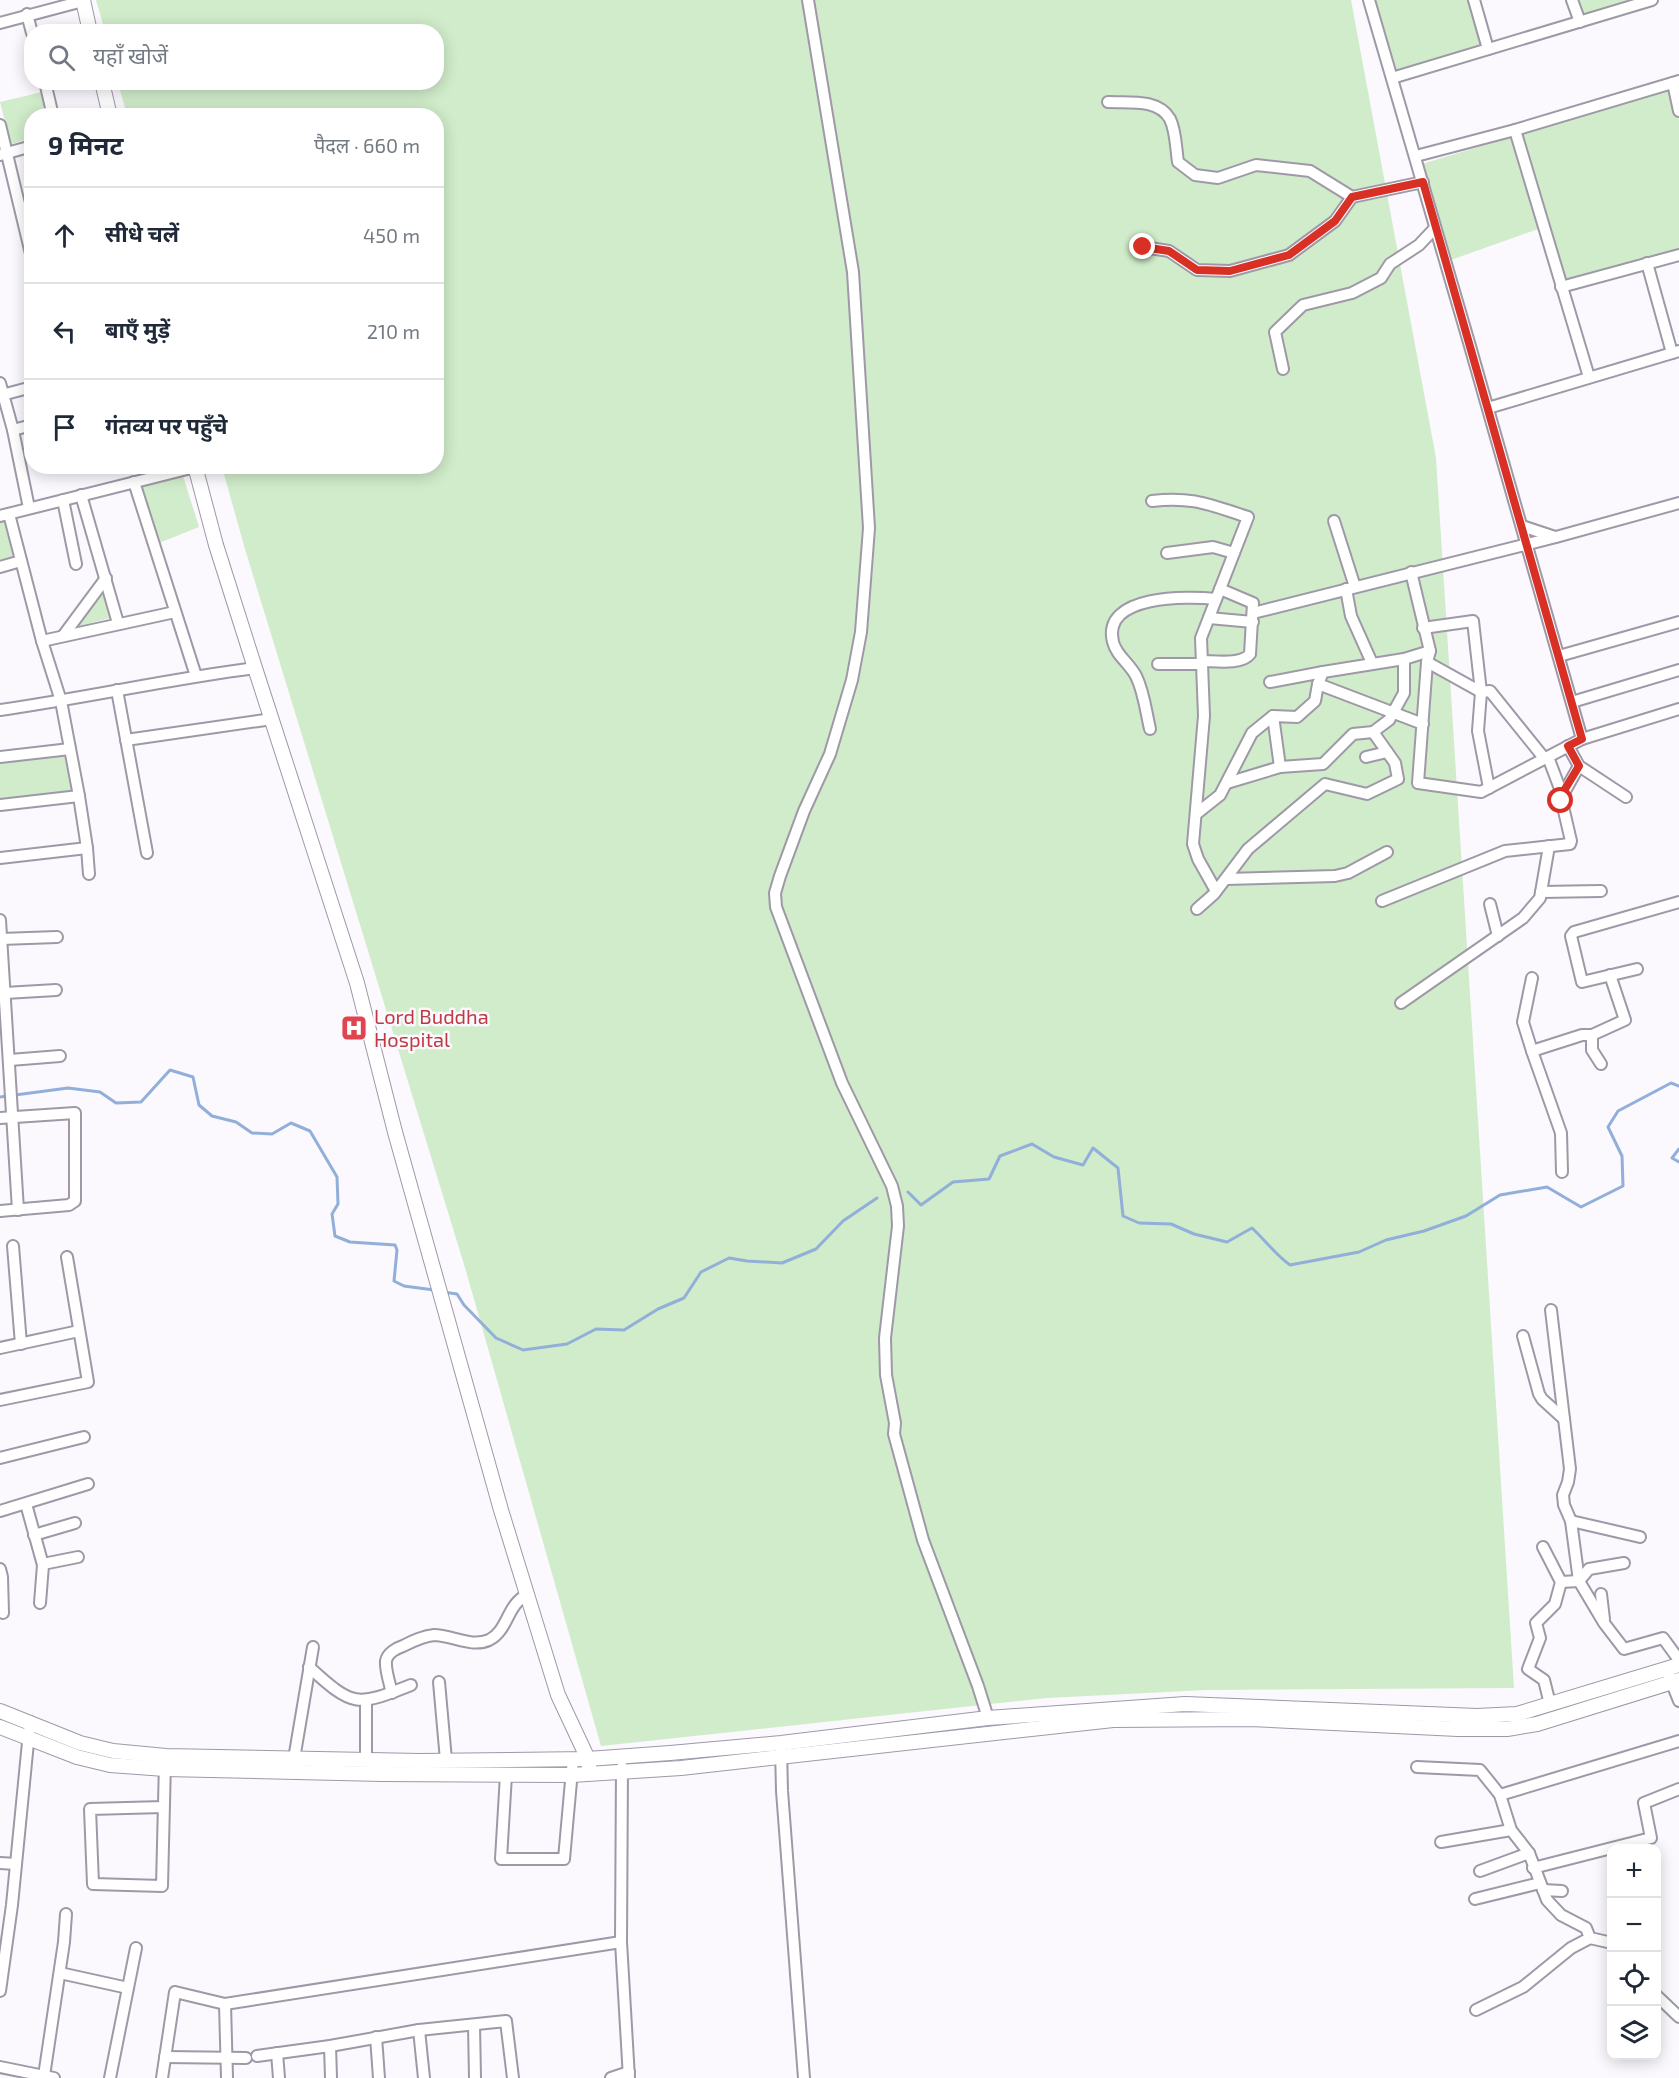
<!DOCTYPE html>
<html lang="hi">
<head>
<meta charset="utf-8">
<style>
  body { margin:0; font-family:"Exo 2","Noto Sans Devanagari",sans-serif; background:#f6f6f7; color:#1f2937 }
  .controls { position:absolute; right:18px; bottom:18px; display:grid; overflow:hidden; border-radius:12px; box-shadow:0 3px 15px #0003 }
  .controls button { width:54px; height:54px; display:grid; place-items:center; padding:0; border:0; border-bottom:2px solid #e0e1e3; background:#fff; color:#1f2937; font:30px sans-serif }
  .stop { position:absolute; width:18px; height:18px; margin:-14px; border:4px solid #d93025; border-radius:50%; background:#fff }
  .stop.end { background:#d93025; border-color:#fff; box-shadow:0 2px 6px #0008 }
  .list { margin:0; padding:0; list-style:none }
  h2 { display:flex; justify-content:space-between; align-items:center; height:78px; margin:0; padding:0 24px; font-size:26px }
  h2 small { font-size:20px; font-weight:400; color:#747a83 }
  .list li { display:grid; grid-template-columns:39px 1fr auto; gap:18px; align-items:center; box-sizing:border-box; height:96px; padding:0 24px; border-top:2px solid #e0e1e3 }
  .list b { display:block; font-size:22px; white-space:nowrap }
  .list em { font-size:20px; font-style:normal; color:#747a83 }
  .icon { flex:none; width:33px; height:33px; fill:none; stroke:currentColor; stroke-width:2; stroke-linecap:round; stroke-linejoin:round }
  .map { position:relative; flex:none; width:1679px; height:2078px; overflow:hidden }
  .search { position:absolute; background:#fff; box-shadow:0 3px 15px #0003; left:24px; top:24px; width:420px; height:66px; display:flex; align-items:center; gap:15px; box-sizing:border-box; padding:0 21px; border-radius:24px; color:#747a83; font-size:22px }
  .panel { position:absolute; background:#fff; box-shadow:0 3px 15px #0003; left:24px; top:108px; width:420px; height:366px; border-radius:24px }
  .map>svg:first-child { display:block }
  .green { fill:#d0ecca }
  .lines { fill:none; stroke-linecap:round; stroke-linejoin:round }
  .stream { stroke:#91afd8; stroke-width:3 }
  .minor-casing { stroke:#9f98a7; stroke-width:14 }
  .tertiary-casing { stroke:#9f98a7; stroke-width:16 }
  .minor { stroke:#fff; stroke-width:10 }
  .tertiary { stroke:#fff; stroke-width:14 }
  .route { stroke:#d93025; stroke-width:8 }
  .labels { text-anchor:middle; stroke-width:5; stroke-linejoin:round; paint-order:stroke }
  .health-label { font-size:20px; fill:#be3a42; stroke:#fbf8fe; text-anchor:start }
</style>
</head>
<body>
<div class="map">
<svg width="1679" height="2078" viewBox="0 0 1679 2078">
  <rect width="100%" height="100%" fill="#fbf8fe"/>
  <g class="green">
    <path d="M96 0H1351L1436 458 1514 1688 1206 1690 1047 1698 601 1746 466 1271 245 549 222 467 436 466V116L127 115 118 83 436 82V32L105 31Z"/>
    <path d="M1374 0H1472L1486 45 1395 70Z"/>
    <path d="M1575 0H1634L1583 15Z"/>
    <path d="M1672 88 1679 120V250L1565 285 1521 134Z"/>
    <path d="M42 92 47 115 32 116 31 138 11 144 0 102Z"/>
    <path d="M1511 137 1538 229 1448 261 1422 164Z"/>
    <path d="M183 476 199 527 159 543 141 486Z"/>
    <path d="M4 520 13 557 0 560V521Z"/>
    <path d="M105 585 114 617 71 628Z"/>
    <path d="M64 754 73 793 0 800V761Z"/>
  </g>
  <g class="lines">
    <g class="stream">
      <path d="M0 1097 68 1088 100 1092 116 1103 141 1102 170 1070 193 1077 199 1105 212 1116 236 1122 252 1133 272 1134 291 1123 310 1131 337 1177 338 1204 332 1214 335 1236 350 1242 395 1245 397 1250 394 1281 404 1286 434 1290"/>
      <path d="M1679 1149 1672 1158 1679 1162"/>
      <path d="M908 1192 921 1205 953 1182 989 1179 1000 1156 1032 1144 1054 1157 1083 1165 1093 1148 1118 1168 1123 1216 1139 1223 1171 1224 1194 1234 1227 1242 1252 1228C1265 1240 1275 1254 1290 1265L1359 1252 1386 1240 1424 1231 1466 1216 1500 1195 1547 1187 1581 1207 1623 1186 1622 1156 1608 1127 1618 1111 1671 1083 1679 1086"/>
      <path d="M443 1292 457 1294 464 1305 496 1338 523 1350 567 1344 596 1329 624 1330 658 1309 684 1298 701 1272 729 1258 747 1261 782 1263 816 1249 843 1221 877 1198"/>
    </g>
    <defs>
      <g id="minor">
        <path d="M808 0 853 272 869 528 861 632 852 680 830 754 804 811 780 876 775 893 776 907 842 1083 892 1186 897 1206 898 1226 885 1338 886 1375 895 1423 894 1434 923 1540 978 1686 988 1718"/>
        <path d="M1369 0C1442 246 1512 492 1582 739"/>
        <path d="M1474 0 1488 49"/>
        <path d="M1572 0 1580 22"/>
        <path d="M27 14 32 33"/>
        <path d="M0 23 83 1"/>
        <path d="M1392 78 1652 0"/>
        <path d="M45 82 53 116"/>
        <path d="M1673 83 1679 111"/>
        <path d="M1108 102C1128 103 1158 98 1170 119 1176 131 1176 149 1178 162L1195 175 1218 178 1256 165 1310 171 1352 197"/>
        <path d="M0 125 32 258"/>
        <path d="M1515 130 1589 377"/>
        <path d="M0 155 32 146"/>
        <path d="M1416 156 1515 130 1679 81"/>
        <path d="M1143 247 1169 251 1197 270 1230 271 1289 255 1335 221 1352 197 1423 182"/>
        <path d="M1647 263 1672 353"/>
        <path d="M1561 287 1679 255"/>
        <path d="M1283 369 1275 332 1303 305 1352 293 1381 278 1390 264 1419 245 1435 228"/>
        <path d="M0 383 13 430 29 508"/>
        <path d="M2 395 32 387"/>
        <path d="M1488 408 1679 351"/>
        <path d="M13 430 32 425"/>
        <path d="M134 482 196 676"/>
        <path d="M81 495 118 623"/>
        <path d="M63 500 76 564"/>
        <path d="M1152 501C1192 496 1210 505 1248 517L1201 638 1204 716 1193 844 1198 859 1216 891"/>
        <path d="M9 514 42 641 61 701 79 796 87 848 89 874"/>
        <path d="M0 516 195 467"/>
        <path d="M1334 521 1355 587"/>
        <path d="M1522 526 1555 537"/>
        <path d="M1167 553 1213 547 1234 553"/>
        <path d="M0 567 21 561"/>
        <path d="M1411 572 1430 651 1427 662 1418 783 1481 792 1582 739 1679 709"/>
        <path d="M1346 589 1351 616 1372 663"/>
        <path d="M1253 613 1556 537 1679 503"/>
        <path d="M1209 618 1253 622"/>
        <path d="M1423 628 1473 621 1481 692 1478 731 1489 788"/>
        <path d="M63 636 106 578"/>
        <path d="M42 641 175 612"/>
        <path d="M1559 656 1679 622"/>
        <path d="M1202 661C1215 661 1242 665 1250 654L1253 603 1220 589"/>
        <path d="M1427 662 1481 692 1490 691 1544 758"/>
        <path d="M1158 664H1202"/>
        <path d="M1270 682 1323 672"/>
        <path d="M1318 684 1423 724"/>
        <path d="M117 690 147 853"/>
        <path d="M1572 702 1679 670"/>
        <path d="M0 710C85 698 169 679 255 668"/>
        <path d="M1150 729C1146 712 1144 692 1136 676 1130 664 1116 655 1113 642 1101 594 1189 596 1216 599"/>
        <path d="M126 740 272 719"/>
        <path d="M1568 746 1579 766 1626 797"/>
        <path d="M0 757 70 749"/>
        <path d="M1366 757 1387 752"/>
        <path d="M1548 757 1562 794"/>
        <path d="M1280 767 1273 716 1297 717 1315 701 1318 684 1323 672 1404 659 1430 651"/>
        <path d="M1227 783 1280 767 1323 764 1353 734 1373 732 1389 720 1404 693V659"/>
        <path d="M0 805 79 796"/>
        <path d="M1196 814 1220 795 1252 733 1273 716"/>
        <path d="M0 858 87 848"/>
        <path d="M1226 879 1335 876 1348 873 1387 852"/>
        <path d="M1541 892 1601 891"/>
        <path d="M1382 901 1505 851 1570 844 1571 841 1561 798 1579 766"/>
        <path d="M1490 904 1498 936"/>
        <path d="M1197 909 1214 894 1248 849 1325 784 1367 794 1398 779 1395 763 1373 732"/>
        <path d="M0 920 18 1210"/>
        <path d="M1 939 57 937"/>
        <path d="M1637 969 1582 982 1571 936 1574 932 1679 902"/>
        <path d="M1532 978 1523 1022 1532 1051 1582 1035H1592L1625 1020 1610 975"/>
        <path d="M5 993 56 990"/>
        <path d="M1401 1003 1523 918 1540 898 1549 846"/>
        <path d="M1592 1035V1050L1601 1064"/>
        <path d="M1532 1051 1561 1133 1562 1172"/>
        <path d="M10 1060 60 1056"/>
        <path d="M0 1118 75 1113V1201L69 1205 0 1211"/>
        <path d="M13 1246 21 1344"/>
        <path d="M1551 1310 1570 1469 1568 1482 1563 1495 1564 1505 1571 1521 1579 1581 1604 1623 1624 1649 1663 1638 1679 1660"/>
        <path d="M1523 1336 1539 1394 1542 1399 1564 1419"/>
        <path d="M0 1348 79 1331"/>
        <path d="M0 1400 88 1382 67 1257"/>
        <path d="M0 1458 84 1437"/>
        <path d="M26 1504 43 1565 40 1603"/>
        <path d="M0 1511 88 1484"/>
        <path d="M1571 1521 1640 1537"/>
        <path d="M34 1535 75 1523"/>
        <path d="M1543 1547 1561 1582 1555 1604 1536 1623 1540 1638 1528 1669 1544 1680 1550 1704"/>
        <path d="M43 1564 78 1557"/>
        <path d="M0 1569 2 1577 3 1613"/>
        <path d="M1561 1582 1579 1581 1589 1569 1624 1563"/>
        <path d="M1601 1594 1604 1619"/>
        <path d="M309 1667C353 1707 356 1707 411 1685"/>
        <path d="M1669 1676 1679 1701"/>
        <path d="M439 1682 446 1760"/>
        <path d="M392 1693C390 1684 385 1670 386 1661 387 1653 397 1648 403 1646 413 1641 423 1636 434 1635 452 1635 471 1648 489 1640 508 1631 507 1604 527 1595"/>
        <path d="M781 1749 782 1791 804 2078"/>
        <path d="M294 1759 313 1647"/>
        <path d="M366 1760V1700"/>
        <path d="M622 1767 621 1942 629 2078"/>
        <path d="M1417 1767 1480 1770 1500 1795 1511 1830 1529 1853 1547 1900 1561 1915 1586 1928 1590 1938 1612 1943"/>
        <path d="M506 1775 501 1859H564L573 1759"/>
        <path d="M1500 1795 1679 1741"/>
        <path d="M163 1807 90 1809 93 1884 162 1886 165 1762"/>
        <path d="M1441 1842 1511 1830"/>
        <path d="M0 1863 16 1864"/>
        <path d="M1533 1868 1651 1838 1644 1803 1679 1789"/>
        <path d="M1480 1871 1529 1853"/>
        <path d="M1543 1890 1562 1891"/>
        <path d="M1475 1899 1540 1883"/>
        <path d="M60 1973 128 1988"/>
        <path d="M0 1991 12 1905 30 1722"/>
        <path d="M1656 1995 1679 2017"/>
        <path d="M225 2004 227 2078"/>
        <path d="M1476 2010 1523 1987 1571 1948 1590 1938"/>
        <path d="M474 2025 475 2078"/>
        <path d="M419 2030 424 2078"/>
        <path d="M376 2037 379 2078"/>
        <path d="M330 2046 331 2078"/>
        <path d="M277 2053 279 2078"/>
        <path d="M257 2056 330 2046 419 2030 506 2021 513 2078"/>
        <path d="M165 2057 246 2058"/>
        <path d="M0 2067 54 2078"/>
        <path d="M44 2076 64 1942 66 1914"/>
        <path d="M110 2078 136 1948"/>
        <path d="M162 2078 175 1992 225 2004 621 1942"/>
        <path d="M611 2078 629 2072"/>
      </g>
      <g id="tertiary">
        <path d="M83 0 90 32"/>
        <path d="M102 82 110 116"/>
        <path d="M195 466 216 545 255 668 357 983 395 1132 501 1510 558 1695 588 1759 589 1766"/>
        <path d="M0 1711 80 1743 113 1751 166 1756 420 1761 588 1759 670 1753 781 1743 988 1718 1185 1704 1477 1716 1517 1714 1679 1665"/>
        <path d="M0 1727 77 1757 110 1765 165 1769 382 1774 572 1775 681 1768 1113 1720 1251 1719 1458 1729H1507L1537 1724 1679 1680"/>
      </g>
    </defs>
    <use href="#minor" class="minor-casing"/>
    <use href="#tertiary" class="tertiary-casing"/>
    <use href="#minor" class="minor"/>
    <use href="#tertiary" class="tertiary"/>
  </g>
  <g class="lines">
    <path class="route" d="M1143 247 1169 251 1197 270 1230 271 1289 255 1335 221 1352 197 1423 182 1582 739 1568 746 1579 766 1562 794 1561 801"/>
  </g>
  <defs>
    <symbol id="hospital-square" viewBox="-11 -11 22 22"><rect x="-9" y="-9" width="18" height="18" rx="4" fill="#e0444e" stroke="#fbf8fe"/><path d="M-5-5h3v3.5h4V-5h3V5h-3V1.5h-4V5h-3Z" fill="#fff"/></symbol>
  </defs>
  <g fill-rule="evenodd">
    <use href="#hospital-square" x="339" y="1013" width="30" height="30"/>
  </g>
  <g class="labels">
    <g class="health-label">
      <text x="374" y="1024">Lord Buddha<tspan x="374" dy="23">Hospital</tspan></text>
    </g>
  </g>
</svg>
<div class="controls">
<button>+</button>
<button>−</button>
<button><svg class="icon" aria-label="locate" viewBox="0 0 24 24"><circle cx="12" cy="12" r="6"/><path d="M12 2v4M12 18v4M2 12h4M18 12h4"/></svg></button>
<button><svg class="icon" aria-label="layers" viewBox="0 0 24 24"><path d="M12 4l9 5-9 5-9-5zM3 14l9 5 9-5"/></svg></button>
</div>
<div class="stop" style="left:1561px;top:801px"></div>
<div class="stop end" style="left:1143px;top:247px"></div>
<div class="search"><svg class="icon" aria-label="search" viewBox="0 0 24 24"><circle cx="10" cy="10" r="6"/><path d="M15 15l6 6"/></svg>यहाँ खोजें</div>
<section class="panel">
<h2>9 मिनट<small>पैदल · 660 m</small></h2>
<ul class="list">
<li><svg class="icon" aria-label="ahead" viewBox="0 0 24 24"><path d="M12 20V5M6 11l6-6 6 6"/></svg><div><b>सीधे चलें</b></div><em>450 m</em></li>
<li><svg class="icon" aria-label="left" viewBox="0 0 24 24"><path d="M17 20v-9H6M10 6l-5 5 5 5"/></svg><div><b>बाएँ मुड़ें</b></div><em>210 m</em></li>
<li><svg class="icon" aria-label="arrive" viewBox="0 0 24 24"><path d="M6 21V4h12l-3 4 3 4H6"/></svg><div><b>गंतव्य पर पहुँचे</b></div></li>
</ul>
</section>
</div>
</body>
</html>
